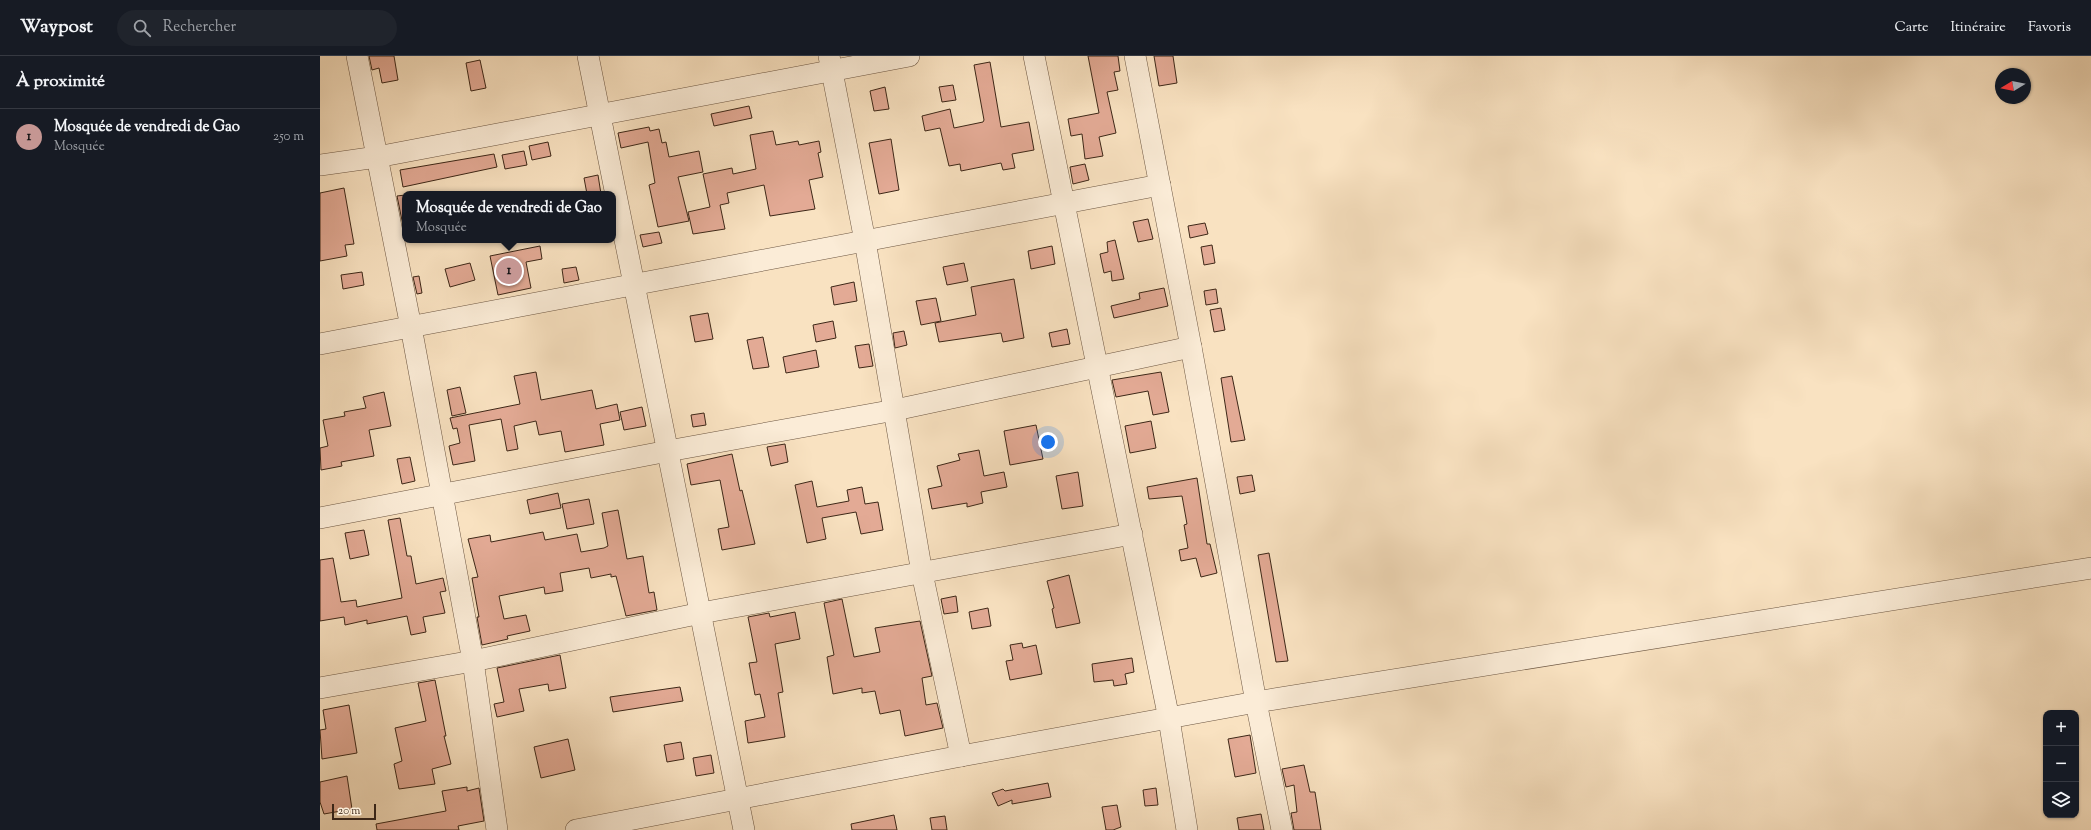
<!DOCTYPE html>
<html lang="fr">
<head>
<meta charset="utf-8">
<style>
  body { margin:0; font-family:"Sorts Mill Goudy",serif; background:#20242c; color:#f1f3f6 }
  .controls { position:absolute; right:12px; bottom:12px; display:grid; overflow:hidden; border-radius:8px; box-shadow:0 1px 3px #0004 }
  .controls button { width:36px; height:36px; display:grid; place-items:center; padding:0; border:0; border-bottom:1px solid #363941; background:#171b24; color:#f1f3f6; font:20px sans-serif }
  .compass { position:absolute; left:1675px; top:12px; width:36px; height:36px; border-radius:50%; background:#171b24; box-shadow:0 1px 3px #0004; rotate:260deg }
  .scale { position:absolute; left:12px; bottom:10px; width:44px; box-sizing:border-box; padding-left:4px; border:2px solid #3d2717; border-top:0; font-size:11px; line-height:14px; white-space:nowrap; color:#3d2717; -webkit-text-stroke:3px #fbecd7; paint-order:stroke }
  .you { position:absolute; left:728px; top:386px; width:14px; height:14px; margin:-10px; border:3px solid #fff; border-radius:50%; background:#1a73e8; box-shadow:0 0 0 6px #1a73e833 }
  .badge { display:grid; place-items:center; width:26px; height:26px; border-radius:50%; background:#c59692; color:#111; font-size:13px; font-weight:700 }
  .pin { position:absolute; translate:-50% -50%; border:2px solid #fff; box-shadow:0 1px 4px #0006 }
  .popup { position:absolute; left:82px; top:135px; width:214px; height:52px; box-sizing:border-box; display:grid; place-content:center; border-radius:8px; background:#171b24; filter:drop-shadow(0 1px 3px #0005); font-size:13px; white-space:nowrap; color:#9ea1a6 }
  .popup b { font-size:15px; color:#f1f3f6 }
  .popup::after { content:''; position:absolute; left:50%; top:100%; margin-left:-8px; border:8px solid transparent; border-top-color:#171b24 }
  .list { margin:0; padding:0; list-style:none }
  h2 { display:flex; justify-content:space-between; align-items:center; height:52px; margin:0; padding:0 16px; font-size:17px }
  h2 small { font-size:13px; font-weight:400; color:#9ea1a6 }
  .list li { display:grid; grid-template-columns:26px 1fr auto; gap:12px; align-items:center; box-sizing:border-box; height:56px; padding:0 16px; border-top:1px solid #363941 }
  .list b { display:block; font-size:15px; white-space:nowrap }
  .list p { margin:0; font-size:13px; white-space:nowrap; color:#9ea1a6 }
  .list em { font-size:13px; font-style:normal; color:#9ea1a6 }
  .icon { flex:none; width:22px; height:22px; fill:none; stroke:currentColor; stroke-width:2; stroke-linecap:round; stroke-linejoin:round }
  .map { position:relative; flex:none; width:1771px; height:774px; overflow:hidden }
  header { display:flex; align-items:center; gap:24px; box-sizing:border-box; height:56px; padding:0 20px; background:#171b24; border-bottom:1px solid #363941 }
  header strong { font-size:19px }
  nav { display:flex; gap:22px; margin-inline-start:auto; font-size:14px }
  .search { width:280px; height:36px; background:#20242c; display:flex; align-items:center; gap:10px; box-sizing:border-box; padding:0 14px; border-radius:22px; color:#9ea1a6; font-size:15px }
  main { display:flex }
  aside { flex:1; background:#171b24 }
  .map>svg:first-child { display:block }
  .building { fill:#e3aa95; stroke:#3d2717 }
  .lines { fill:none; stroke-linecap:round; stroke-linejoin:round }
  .minor-casing { stroke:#6c5642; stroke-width:22 }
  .minor { stroke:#fbecd7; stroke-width:21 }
</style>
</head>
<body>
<header>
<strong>Waypost</strong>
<div class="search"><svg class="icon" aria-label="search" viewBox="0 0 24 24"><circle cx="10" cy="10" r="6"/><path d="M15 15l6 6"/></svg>Rechercher</div>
<nav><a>Carte</a><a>Itinéraire</a><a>Favoris</a></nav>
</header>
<main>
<aside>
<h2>À proximité<small></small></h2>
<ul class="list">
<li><span class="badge">1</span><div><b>Mosquée de vendredi de Gao</b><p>Mosquée</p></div><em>250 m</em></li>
</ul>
</aside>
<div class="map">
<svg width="1771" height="774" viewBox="0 0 1771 774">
  <rect width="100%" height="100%" fill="#f9e2c1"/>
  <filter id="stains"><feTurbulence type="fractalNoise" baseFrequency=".005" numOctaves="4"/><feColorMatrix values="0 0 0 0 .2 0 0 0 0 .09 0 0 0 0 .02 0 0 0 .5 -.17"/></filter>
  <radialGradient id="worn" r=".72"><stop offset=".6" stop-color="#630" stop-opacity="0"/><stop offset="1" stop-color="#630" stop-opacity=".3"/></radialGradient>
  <g class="building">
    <path d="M49 0H74L78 24 62 27 59 12 52 14Z"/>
    <path d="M768 0H798L800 15 794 16 798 34 787 36 796 77 779 81 783 100 765 103 762 78 751 80 748 63 779 57Z"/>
    <path d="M834 0H853L857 27 839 30Z"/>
    <path d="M160 4 166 32 151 35 146 7Z"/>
    <path d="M670 6 681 71 709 66 714 94 692 98 695 112 683 114 681 107 641 115 640 108 629 110 620 72 605 75 602 60 630 53 634 72 663 66 664 64 654 9Z"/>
    <path d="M633 29 636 44 622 46 619 31Z"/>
    <path d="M565 31 569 53 554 55 550 35Z"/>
    <path d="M429 50 432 62 394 70 391 58Z"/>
    <path d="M329 71 330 75 339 73 342 87 346 86 349 101 379 95 383 116 358 121 369 165 338 171 329 129 335 127 328 86 301 92 298 77Z"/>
    <path d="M453 75 456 89 478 85 479 89 499 85 501 96 498 97 503 121 489 124 495 153 450 160 444 129 407 137 409 147 400 149 405 173 373 178 368 156 390 151 383 118 412 112 413 118 436 113 430 79Z"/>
    <path d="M571 83 579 134 559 138 549 87Z"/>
    <path d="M228 86 231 100 212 104 209 90Z"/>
    <path d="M204 95 207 109 185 113 182 99Z"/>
    <path d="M174 98 177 111 83 131 80 114Z"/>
    <path d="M765 108 769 124 753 128 750 111Z"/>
    <path d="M278 119 281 138H267L264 122Z"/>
    <path d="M24 132 34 188 25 189 27 200 0 205V137Z"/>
    <path d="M85 139V179L77 140Z"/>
    <path d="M828 163 833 183 818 186 813 166Z"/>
    <path d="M885 167 888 178 870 182 868 170Z"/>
    <path d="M339 176 342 187 323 191 320 179Z"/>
    <path d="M795 184 804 223 792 225 791 215 784 217 780 198 788 196 787 186Z"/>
    <path d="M892 189 895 207 884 209 881 191Z"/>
    <path d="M220 190 222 203 206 206 211 232 178 239 170 200Z"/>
    <path d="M732 190 735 208 711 213 708 195Z"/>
    <path d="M150 207 155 224 130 231 125 213Z"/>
    <path d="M644 207 648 225 627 229 623 211Z"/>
    <path d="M256 211 259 224 244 227 242 213Z"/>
    <path d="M42 216 44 229 23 233 21 219Z"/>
    <path d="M99 220 102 237 97 238 93 221Z"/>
    <path d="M694 223 704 282 683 286 681 277 619 286 615 267 656 259 651 231Z"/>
    <path d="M534 226 537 245 514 249 511 231Z"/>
    <path d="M844 232 848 250 794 262 791 250 820 243 819 237Z"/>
    <path d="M896 233 898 247 886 249 884 235Z"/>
    <path d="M616 242 621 265 601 269 596 245Z"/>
    <path d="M901 252 905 274 894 276 890 254Z"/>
    <path d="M388 257 393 283 375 286 370 260Z"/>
    <path d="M513 265 516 282 496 286 493 269Z"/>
    <path d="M747 273 750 288 732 291 729 277Z"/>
    <path d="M584 275 587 289 575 292 573 277Z"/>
    <path d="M443 281 449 311 433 313 427 284Z"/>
    <path d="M549 288 553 310 539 312 535 290Z"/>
    <path d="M496 294 499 311 466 317 463 301Z"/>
    <path d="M216 316 221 344 272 334 276 353 297 348 300 364 280 368 284 389 245 396 241 375 219 379 216 365 194 370 198 393 187 395 181 363 149 369 155 405 133 409 129 390 140 387 137 372 133 373 130 362 200 348 194 320Z"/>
    <path d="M841 316 849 356 833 359 828 335 796 341 792 324Z"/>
    <path d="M912 320 925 384 911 386 901 322Z"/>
    <path d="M140 331 146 357 132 360 127 334Z"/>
    <path d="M64 336 71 370 49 374 54 400 21 406 22 410 1 414 0 392 8 390 3 364 25 360 24 356 46 352 43 341Z"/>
    <path d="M322 351 326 370 304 374 300 356Z"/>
    <path d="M384 357 386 369 373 371 371 359Z"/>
    <path d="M831 365 836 392 810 397 805 370Z"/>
    <path d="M716 369 723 403 690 409 684 375Z"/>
    <path d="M465 388 468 406 451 410 447 391Z"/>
    <path d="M659 394 664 420 684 416 687 431 661 436 663 447 647 451V447L612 453 608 433 622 430 617 410 640 404 638 398Z"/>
    <path d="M412 398 420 435 422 434 435 488 402 494 398 473 409 471 400 424 371 429 367 408Z"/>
    <path d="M90 401 95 425 82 428 77 403Z"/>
    <path d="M758 416 763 450 742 453 736 420Z"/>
    <path d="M932 419 935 435 920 438 917 421Z"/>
    <path d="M877 422 887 488H890L897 517 881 521 876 502 861 505 859 494 868 492 864 469 867 468 862 440 829 443 827 431Z"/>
    <path d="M492 425 497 451 529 445 527 434 542 431 545 448 558 446 563 474 541 478 536 456 502 462 506 483 487 487 475 429Z"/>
    <path d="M238 437 241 452 210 458 207 444Z"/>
    <path d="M269 443 274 468 247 473 242 448Z"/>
    <path d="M298 454 307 503 323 500 329 537 334 536 337 554 306 560 296 520 291 521V518L271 522 269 512 240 517 243 535 225 538 224 531 179 540 184 563 206 559 210 575 187 580 188 583 162 589 157 561H159L152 522 158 521 148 483 170 479 171 486 223 476 225 484 257 478 261 496 284 492 288 490 282 457Z"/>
    <path d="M80 462 87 500H91L96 528 123 522 126 535 120 536 125 557 103 561 106 576 91 579 87 560 47 568V564L25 569 24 561 0 565V504L13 502 21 546 36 544 37 551 82 542 68 464Z"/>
    <path d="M44 474 49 499 30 503 25 477Z"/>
    <path d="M949 497 968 605 956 606 938 499Z"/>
    <path d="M749 519 760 567 736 572 732 553 734 552 727 525Z"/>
    <path d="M636 540 638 556 624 558 621 543Z"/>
    <path d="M522 543 534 601 560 596 555 572 600 565 612 620 602 622 606 649 617 647 623 672 585 680 580 654 560 658 555 635 542 637V632L513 638 507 601 514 599 504 547Z"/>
    <path d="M668 552 671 570 652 573 649 556Z"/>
    <path d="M475 556 480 583 455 588 463 636 458 637 465 681 428 687 425 665 445 661 440 638 435 639 429 607 437 606 428 561 449 557 450 561Z"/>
    <path d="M702 587 703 592 716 589 722 618 690 624 686 605 693 604 690 589Z"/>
    <path d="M240 599 246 632 229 635 228 628 199 633 204 655 177 661 174 648 184 646 177 612Z"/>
    <path d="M812 602 814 616 805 618 807 628 794 630 793 624 774 626 772 608Z"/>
    <path d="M115 624 126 680H124L131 708 112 713 115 728 79 733 74 708 82 705 75 672 106 665 98 627Z"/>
    <path d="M360 631 363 645 293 656 290 641Z"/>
    <path d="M29 649 37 697 2 703 0 674 6 673 3 654Z"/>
    <path d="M930 679 936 717 915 721 908 683Z"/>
    <path d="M248 683 255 714 221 722 214 691Z"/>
    <path d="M361 686 364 703 347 706 344 689Z"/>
    <path d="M391 699 394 717 376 720 373 702Z"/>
    <path d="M984 709 990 736H995L1001 774H974L971 757 977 756 974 729 966 731 962 713Z"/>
    <path d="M27 720 32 753 4 758 0 746V726Z"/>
    <path d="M728 727 731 741 692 748V744L678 750 672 737 683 733 685 735Z"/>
    <path d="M147 731V735L159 732 164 765 138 770 139 774H57L56 768 126 755 122 735Z"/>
    <path d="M836 732 838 749 825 750 823 734Z"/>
    <path d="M797 749 801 771 793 774H786L782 751Z"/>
    <path d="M941 758 944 774H919L917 762Z"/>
    <path d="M574 759 577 774H532L531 768Z"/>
    <path d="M625 760 627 774H612L610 762Z"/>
  </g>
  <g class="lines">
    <defs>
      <g id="minor">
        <path d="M37 0 91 271 153 605 177 774"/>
        <path d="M268 0 424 774"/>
        <path d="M509 0 545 185 602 517 641 700"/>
        <path d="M714 0 849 663 867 774"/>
        <path d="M815 0 871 291 936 646 962 774"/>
        <path d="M0 109 57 101 589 0"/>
        <path d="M0 288 840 129"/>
        <path d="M0 462 348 395 575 354 871 291"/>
        <path d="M0 632 153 605 381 557 812 478"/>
        <path d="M256 774 641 700 936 646 1771 512"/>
      </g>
    </defs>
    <use href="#minor" class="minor-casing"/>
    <use href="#minor" class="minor"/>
  </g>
  <rect width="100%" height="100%" filter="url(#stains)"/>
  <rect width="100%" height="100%" fill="url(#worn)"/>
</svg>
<div class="controls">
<button>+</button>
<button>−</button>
<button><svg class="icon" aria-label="layers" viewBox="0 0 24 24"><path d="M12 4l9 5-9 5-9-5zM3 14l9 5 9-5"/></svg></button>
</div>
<svg class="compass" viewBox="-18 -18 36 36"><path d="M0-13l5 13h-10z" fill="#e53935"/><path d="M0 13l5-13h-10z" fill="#9ea1a6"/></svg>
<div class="scale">20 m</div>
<div class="you"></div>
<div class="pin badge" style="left:189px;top:215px">1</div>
<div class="popup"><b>Mosquée de vendredi de Gao</b>Mosquée</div>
</div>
</main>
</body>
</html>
